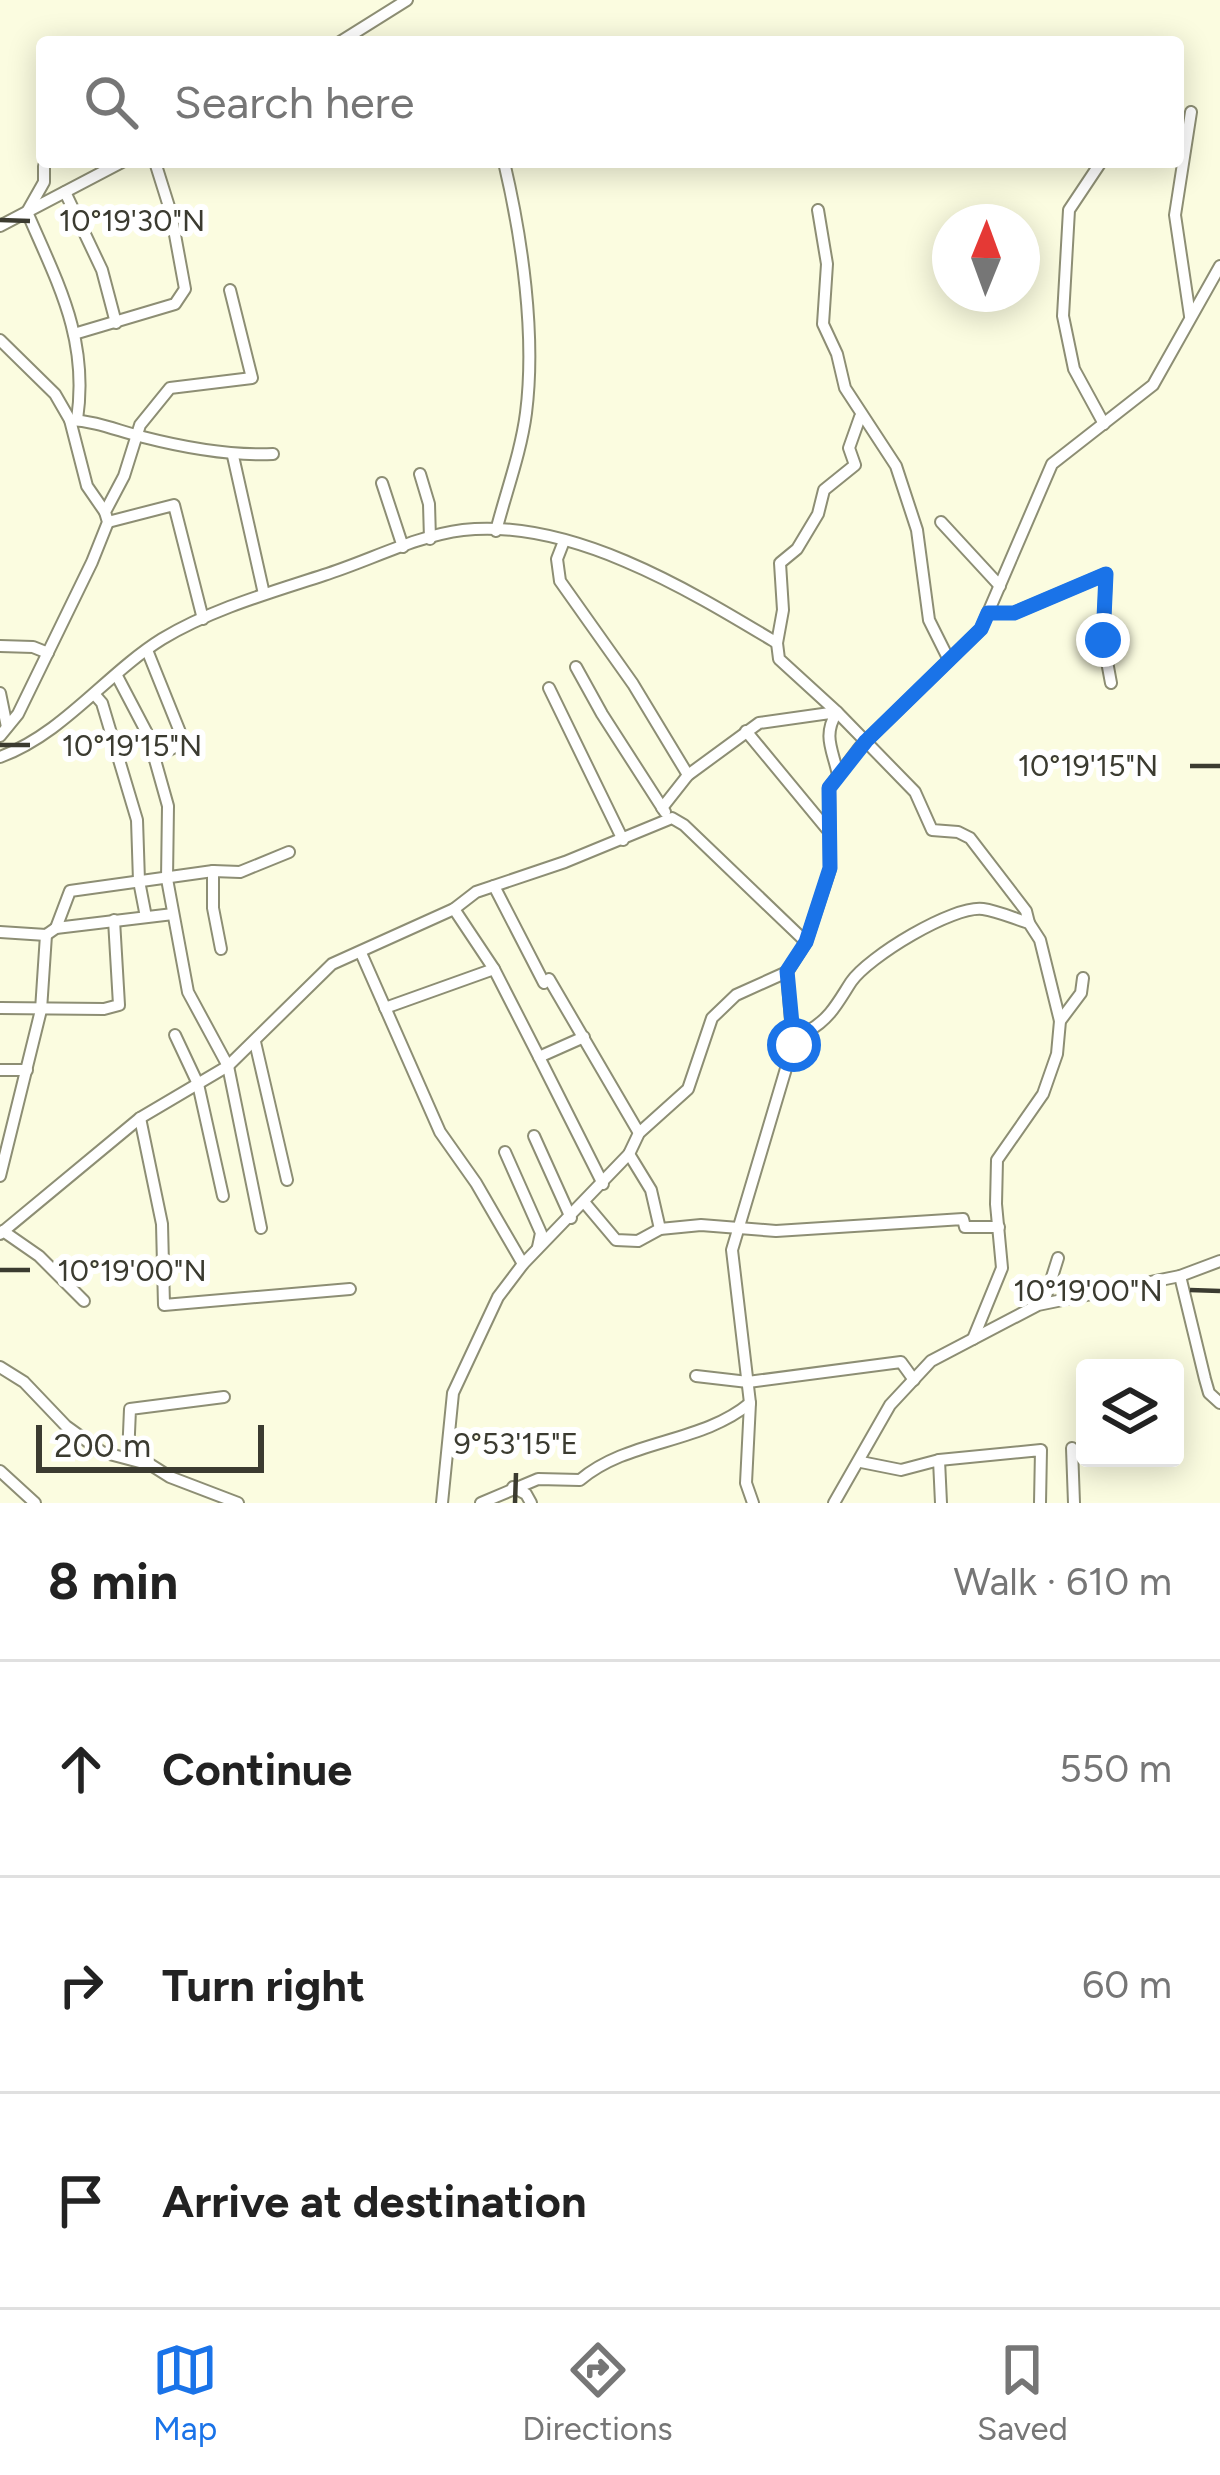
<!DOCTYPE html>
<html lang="en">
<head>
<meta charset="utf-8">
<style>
  body { margin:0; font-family:Figtree,sans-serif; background:#f6f6f6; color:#222 }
  .controls { position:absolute; right:36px; bottom:36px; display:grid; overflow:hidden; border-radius:12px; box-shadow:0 6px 30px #0003 }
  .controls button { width:108px; height:108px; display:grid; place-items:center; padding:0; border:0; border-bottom:3px solid #e0e0e0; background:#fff; color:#222; font:60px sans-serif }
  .compass { position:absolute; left:932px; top:204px; width:108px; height:108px; border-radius:50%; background:#fff; box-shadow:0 6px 30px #0003; rotate:1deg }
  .scale { position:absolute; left:36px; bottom:30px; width:228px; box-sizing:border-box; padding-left:12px; border:6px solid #3b3b30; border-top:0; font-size:33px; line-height:42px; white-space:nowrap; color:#3b3b30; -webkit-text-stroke:9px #fff; paint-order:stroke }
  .stop { position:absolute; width:36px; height:36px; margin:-27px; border:9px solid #1a73e8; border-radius:50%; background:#fff }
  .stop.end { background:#1a73e8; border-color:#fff; box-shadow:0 3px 12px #0008 }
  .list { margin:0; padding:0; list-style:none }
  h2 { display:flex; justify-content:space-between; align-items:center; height:156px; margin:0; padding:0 48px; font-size:51px }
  h2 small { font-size:39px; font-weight:400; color:#767676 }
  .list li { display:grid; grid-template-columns:78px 1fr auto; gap:36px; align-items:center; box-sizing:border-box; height:216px; padding:0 48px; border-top:3px solid #e0e0e0 }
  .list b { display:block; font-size:45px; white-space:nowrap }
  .list em { font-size:39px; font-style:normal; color:#767676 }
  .icon { flex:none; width:66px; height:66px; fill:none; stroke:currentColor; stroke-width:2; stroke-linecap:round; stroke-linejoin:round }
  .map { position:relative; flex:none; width:1220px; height:1503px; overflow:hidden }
  .search { position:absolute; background:#fff; box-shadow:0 6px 30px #0003; left:36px; right:36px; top:36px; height:132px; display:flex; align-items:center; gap:30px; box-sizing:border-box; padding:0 42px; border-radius:12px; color:#767676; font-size:45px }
  .sheet { height:804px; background:#fff }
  nav { display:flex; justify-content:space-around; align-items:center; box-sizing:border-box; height:168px; border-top:3px solid #e0e0e0; background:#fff; font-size:33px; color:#767676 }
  nav a { display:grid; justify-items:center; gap:6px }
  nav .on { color:#1a73e8 }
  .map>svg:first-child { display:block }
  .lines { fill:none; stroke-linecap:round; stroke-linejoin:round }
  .minor-casing { stroke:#8d8e74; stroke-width:14 }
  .minor { stroke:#fff; stroke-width:10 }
  .route { stroke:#1a73e8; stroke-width:15 }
  .ticks { fill:none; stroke:#3b3b30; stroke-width:4.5 }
  .ticks-label { font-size:30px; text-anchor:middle; fill:#3b3b30; stroke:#fff; stroke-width:12; stroke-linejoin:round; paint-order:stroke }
</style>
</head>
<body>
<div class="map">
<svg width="1220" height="1503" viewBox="0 0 1220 1503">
  <rect width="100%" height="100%" fill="#fbfce0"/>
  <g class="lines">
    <defs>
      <g id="minor">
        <path d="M340 42 407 0"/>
        <path d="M1101 162 1069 210 1063 316 1074 369 1104 424"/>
        <path d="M44 166V182L27 212C58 284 89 339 77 420"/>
        <path d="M65 192 102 270 116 323"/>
        <path d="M818 210 827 264 823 324 837 354 845 388 896 466 917 530 929 620 949 660"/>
        <path d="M0 226 122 162"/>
        <path d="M1190 316 1175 215 1191 112"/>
        <path d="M74 334 175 304 185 289 171 213 155 162"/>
        <path d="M0 340 55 394 70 420C97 421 118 431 143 437 186 448 229 456 273 454"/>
        <path d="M860 417 849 448 855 465 824 490 818 514 797 549 780 563 783 610 777 643 779 659 837 712 915 792 932 830 958 832 970 838 1026 911 1029 923"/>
        <path d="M70 420 87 486 105 512"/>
        <path d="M233 456 264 594"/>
        <path d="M420 474 429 504 430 539"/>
        <path d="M382 483 403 547"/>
        <path d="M108 522 174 505 203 619"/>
        <path d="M941 522 1000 586"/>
        <path d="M496 531C506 492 521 452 526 413 536 335 522 238 504 162"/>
        <path d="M564 541 557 559 560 581 633 684 688 775"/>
        <path d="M988 613H1014L1106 574 1103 640 1111 683"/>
        <path d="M0 646 33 647 48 653"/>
        <path d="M147 650 184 742 154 758"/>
        <path d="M576 667 602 714 665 812"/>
        <path d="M117 676 148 735 168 806 167 879 188 992 228 1066 261 1228"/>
        <path d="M549 688 623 840"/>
        <path d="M0 693 7 727"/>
        <path d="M95 695 102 703 137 820 139 881 146 917"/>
        <path d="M746 731 827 829"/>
        <path d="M0 736 18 714 92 562 108 522 105 512 124 476 140 425 170 388 252 378 230 290"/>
        <path d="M0 757C63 734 106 674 162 639 212 609 269 593 324 575 369 561 415 536 463 530 571 518 689 590 777 643"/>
        <path d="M662 808 688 775 759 723 837 712C822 736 833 750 838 775"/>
        <path d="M213 871V908L221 949"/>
        <path d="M494 886 544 983"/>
        <path d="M454 909 494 969 539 1057"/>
        <path d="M56 928 70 891 213 871 240 872 289 852"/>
        <path d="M0 932 46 935 56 928 173 914"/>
        <path d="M361 953 440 1132 476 1183 523 1264"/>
        <path d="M549 979 639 1133"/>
        <path d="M0 1008 104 1009 119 1005 114 920"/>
        <path d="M385 1008 494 969"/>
        <path d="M792 1028 808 1031C830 1019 838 1002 851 982 868 957 953 905 983 909 998 911 1015 919 1029 923L1040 940 1060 1021"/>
        <path d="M175 1035 198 1084 223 1196"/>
        <path d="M584 1037 539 1057 603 1184"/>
        <path d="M255 1042 287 1180"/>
        <path d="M0 1070H27"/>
        <path d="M140 1118 162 1224 164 1305 350 1289"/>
        <path d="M534 1136 571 1218"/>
        <path d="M505 1152 541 1233 538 1247"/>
        <path d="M629 1154 651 1190 660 1229"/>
        <path d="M0 1176 41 1010 46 935"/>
        <path d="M584 1202 616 1240 638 1241 660 1229 701 1225 776 1231 963 1219 965 1227H999"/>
        <path d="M3 1231 39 1256 84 1301"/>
        <path d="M0 1234 140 1118 228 1066 332 964 454 909 476 892 565 862 672 818 684 825 806 942"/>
        <path d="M1180 1276 1205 1379 1209 1393 1220 1403"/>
        <path d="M1039 1304 1046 1296 1058 1258"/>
        <path d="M973 1339 1002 1268 996 1204 997 1160 1043 1094 1057 1054 1060 1021 1081 993 1083 978"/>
        <path d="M0 1367 24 1382 66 1426 102 1452 151 1465 170 1477 238 1503"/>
        <path d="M696 1376 748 1382 901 1362 914 1380"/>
        <path d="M1072 1448 1074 1503"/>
        <path d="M128 1457 130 1409 224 1397"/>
        <path d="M939 1460 1041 1450 1040 1503"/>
        <path d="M861 1462 901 1470 939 1460 941 1503"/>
        <path d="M0 1471 35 1503"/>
        <path d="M513 1487 526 1494 531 1503"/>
        <path d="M442 1503 453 1393 498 1297 523 1264 629 1154 639 1133 688 1089 712 1018 736 995 787 972"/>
        <path d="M481 1503 538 1479 580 1480C628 1439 701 1444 750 1403"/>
        <path d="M753 1503 746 1483 750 1403 732 1250 793 1045 787 972 806 942 830 869 829 788 860 747 981 629 1052 464 1153 385 1220 266"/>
        <path d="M834 1503 890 1405 931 1361 1038 1305 1180 1276 1220 1261"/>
      </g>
    </defs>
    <use href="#minor" class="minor-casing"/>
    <use href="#minor" class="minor"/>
  </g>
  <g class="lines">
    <path class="route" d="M794 1045 787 971 806 942 830 868 829 788 866 741 981 629 988 613H1014L1106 574 1103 640"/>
  </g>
  <path class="ticks" d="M0 220 30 221M0 745H30M1190 766H1220M0 1270H30M1190 1290 1220 1291M515 1503 516 1473"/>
  <g class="ticks-label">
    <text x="132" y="231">10°19'30"N</text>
    <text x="132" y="756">10°19'15"N</text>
    <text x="1088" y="776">10°19'15"N</text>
    <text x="132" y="1281">10°19'00"N</text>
    <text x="1088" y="1301">10°19'00"N</text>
    <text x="516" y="1454">9°53'15"E</text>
  </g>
</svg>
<div class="controls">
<button><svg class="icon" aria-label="layers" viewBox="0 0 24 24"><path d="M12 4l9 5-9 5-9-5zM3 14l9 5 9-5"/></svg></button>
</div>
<svg class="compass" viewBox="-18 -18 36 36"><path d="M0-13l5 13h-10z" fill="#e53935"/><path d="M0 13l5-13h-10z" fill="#767676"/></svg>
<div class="scale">200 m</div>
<div class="stop" style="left:794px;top:1045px"></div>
<div class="stop end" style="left:1103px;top:640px"></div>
<div class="search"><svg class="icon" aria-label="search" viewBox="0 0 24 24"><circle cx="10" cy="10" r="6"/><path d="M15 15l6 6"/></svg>Search here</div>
</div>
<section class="sheet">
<h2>8 min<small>Walk · 610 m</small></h2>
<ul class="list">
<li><svg class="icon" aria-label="ahead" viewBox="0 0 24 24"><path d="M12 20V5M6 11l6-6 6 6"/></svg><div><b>Continue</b></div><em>550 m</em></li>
<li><svg class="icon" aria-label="right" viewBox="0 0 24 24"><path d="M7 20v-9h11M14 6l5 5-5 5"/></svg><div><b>Turn right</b></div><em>60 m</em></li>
<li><svg class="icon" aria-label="arrive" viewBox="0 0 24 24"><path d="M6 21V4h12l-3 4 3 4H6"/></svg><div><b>Arrive at destination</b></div></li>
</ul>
</section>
<nav>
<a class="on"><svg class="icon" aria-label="map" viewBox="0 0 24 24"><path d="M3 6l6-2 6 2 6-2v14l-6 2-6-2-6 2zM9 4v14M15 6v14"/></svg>Map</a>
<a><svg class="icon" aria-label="directions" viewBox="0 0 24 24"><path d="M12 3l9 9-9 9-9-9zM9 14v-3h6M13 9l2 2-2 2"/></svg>Directions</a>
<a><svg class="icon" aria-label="saved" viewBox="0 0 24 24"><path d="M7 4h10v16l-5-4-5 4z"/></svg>Saved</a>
</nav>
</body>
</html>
